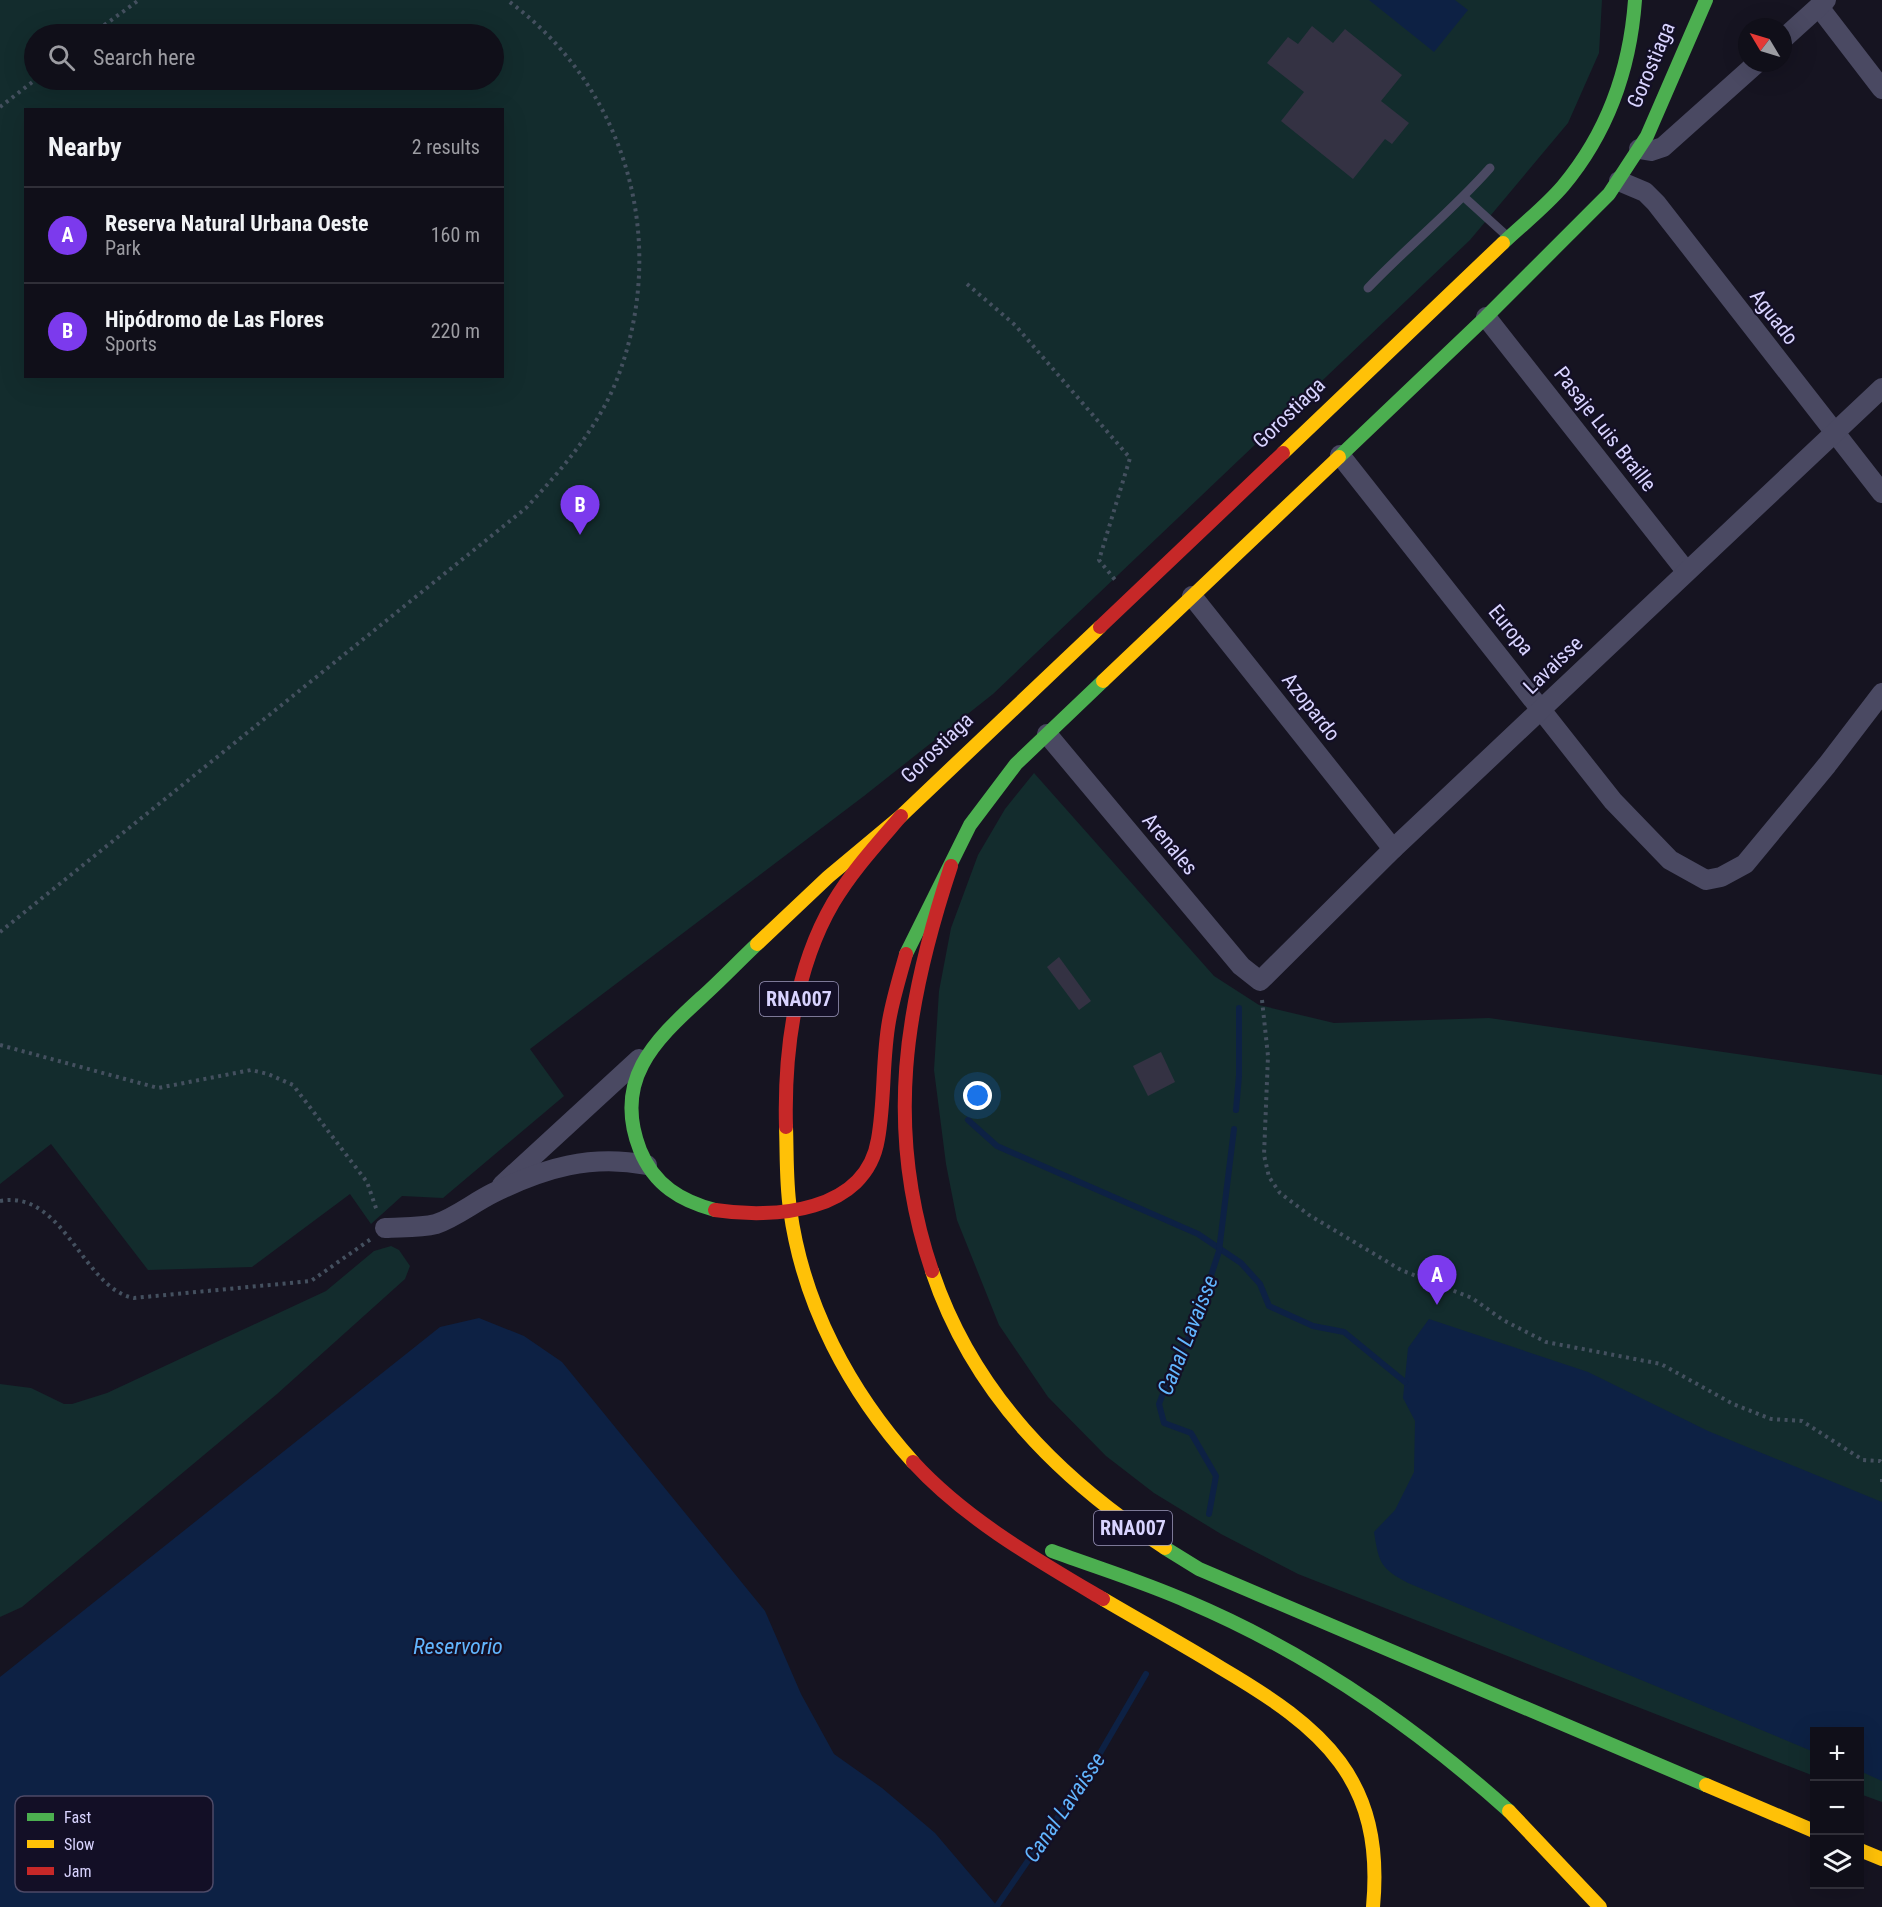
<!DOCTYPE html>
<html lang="en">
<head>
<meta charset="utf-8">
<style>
  body { margin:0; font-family:"Roboto Condensed",sans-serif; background:#1e1d26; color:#f1f3f6 }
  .controls { position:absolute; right:18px; bottom:18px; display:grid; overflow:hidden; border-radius:0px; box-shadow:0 6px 24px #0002 }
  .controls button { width:54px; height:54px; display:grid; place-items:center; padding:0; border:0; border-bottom:2px solid #302f38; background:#100f19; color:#f1f3f6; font:30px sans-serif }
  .compass { position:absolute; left:1738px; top:18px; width:54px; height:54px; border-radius:50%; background:#100f19; box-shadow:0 6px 24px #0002; rotate:308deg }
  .you { position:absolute; left:978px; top:1096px; width:21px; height:21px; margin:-15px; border:4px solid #fff; border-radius:50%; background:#1a73e8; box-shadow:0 0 0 9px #1a73e833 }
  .badge { display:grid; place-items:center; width:39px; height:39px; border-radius:50%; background:#7c3aed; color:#fff; font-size:20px; font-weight:700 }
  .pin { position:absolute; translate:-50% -50px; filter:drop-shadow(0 2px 3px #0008) }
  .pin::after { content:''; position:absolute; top:32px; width:21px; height:18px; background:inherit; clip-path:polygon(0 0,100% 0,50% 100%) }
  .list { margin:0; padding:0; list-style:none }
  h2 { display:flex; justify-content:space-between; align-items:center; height:78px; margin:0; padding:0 24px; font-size:26px }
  h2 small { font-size:20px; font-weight:400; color:#9c9ca2 }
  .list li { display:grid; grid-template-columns:39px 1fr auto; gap:18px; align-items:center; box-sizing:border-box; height:96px; padding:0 24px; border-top:2px solid #302f38 }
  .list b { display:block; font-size:22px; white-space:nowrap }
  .list p { margin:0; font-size:20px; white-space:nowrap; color:#9c9ca2 }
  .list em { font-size:20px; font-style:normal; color:#9c9ca2 }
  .icon { flex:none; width:33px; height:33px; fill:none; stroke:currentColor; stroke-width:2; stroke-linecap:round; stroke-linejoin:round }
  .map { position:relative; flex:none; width:1882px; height:1907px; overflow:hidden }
  .search { position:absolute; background:#100f19; box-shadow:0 6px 24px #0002; left:24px; top:24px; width:480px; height:66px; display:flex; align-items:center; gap:15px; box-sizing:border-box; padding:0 21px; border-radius:33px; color:#9c9ca2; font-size:22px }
  .panel { position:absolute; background:#100f19; box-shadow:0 6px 24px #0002; left:24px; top:108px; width:480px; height:270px; border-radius:0px }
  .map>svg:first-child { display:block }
  .green { fill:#132c2d; fill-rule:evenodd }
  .water { fill:#0d2144 }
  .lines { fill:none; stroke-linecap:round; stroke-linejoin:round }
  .stream { stroke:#0d2144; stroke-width:6 }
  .building { fill:#343243 }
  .path { stroke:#44505f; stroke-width:4; stroke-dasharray:3 4.5; stroke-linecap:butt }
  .lane { stroke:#4a4962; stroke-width:9 }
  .street { stroke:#4a4962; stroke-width:20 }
  .fast { stroke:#4caf50; stroke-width:14 }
  .slow { stroke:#ffc107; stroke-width:14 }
  .jam { stroke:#c62828; stroke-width:14 }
  .labels { text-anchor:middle; stroke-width:4.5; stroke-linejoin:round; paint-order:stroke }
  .shield { fill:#130f26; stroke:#9e99be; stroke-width:1.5 }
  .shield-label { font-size:20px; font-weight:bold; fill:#d9d4ff }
  .street-label { font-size:21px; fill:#d9d4ff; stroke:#130f26 }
  .water-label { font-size:22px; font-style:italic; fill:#62b6ff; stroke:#130f26 }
  .key { fill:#130f26; stroke:#4e4a67; stroke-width:1.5 }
  .key-label { font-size:16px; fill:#d9d4ff }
</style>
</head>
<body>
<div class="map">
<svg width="1882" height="1907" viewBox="0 0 1882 1907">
  <rect width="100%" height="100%" fill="#161421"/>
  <g class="green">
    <path d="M0 0H1602L1599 53 1568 123 1470 240 993 694 864 796 530 1049 564 1096 443 1198 402 1196 371 1224 350 1194 252 1267 148 1270 51 1144 0 1184ZM34 34H494V80H34ZM26 110H502V376H26Z"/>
    <path d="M1034 773 1214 976 1259 1005 1334 1023 1489 1018 1882 1075V1802L1860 1794V1732H1814V1776L1298 1574 1221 1534 1154 1493 1106 1456 1048 1397 999 1325 957 1220 946 1164 934 1070 939 991 951 928 978 855 1005 809Z"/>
    <path d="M391 1246 399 1250 410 1266 405 1279 277 1394 22 1607 0 1617V1384L31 1388 64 1404H72L107 1393 326 1291 374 1251Z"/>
  </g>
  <g class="water">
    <path d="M1369 0H1455L1468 10 1434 52Z"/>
    <path d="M479 1318 524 1336 562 1362 765 1611 801 1694 834 1754 882 1788 935 1833 998 1907H0V1677L440 1327Z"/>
    <path d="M1429 1319 1588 1372 1708 1431 1882 1502V1781L1860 1771V1732H1814V1752L1408 1583C1380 1568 1379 1563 1374 1532L1395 1510 1414 1472 1415 1421 1403 1398 1408 1348Z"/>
  </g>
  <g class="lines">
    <g class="stream">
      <path d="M1236 1110 1239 1076V1008"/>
      <path d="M968 1120 997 1146 1198 1234 1241 1263 1260 1284 1269 1306 1313 1326 1344 1332 1405 1382"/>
      <path d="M1209 1514 1216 1476 1191 1433 1164 1423 1159 1404 1176 1360 1194 1328 1219 1251 1234 1129"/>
      <path d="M997 1906 1092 1767 1146 1674"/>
    </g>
  </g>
  <g class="building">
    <path d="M1312 26 1333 43 1345 29 1402 75 1381 101 1409 123 1392 144 1385 139 1353 179 1281 121 1304 92 1267 63 1288 37 1298 44Z"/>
    <path d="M1059 957 1091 1001 1079 1010 1047 967Z"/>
    <path d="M1161 1052 1175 1082 1148 1096 1133 1066Z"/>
  </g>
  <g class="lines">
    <g class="path">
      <path d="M92 34 139 0"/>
      <path d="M0 107 35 80"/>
      <path d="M967 284 1015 325 1130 458 1099 560 1116 581"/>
      <path d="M0 932 526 508C563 468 600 426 619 374 669 237 625 86 507 0"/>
      <path d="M1262 1000 1268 1056 1264 1155 1269 1177 1280 1193 1309 1215 1401 1270 1472 1298 1503 1320 1546 1342 1661 1364 1733 1404 1771 1419 1802 1421 1863 1460 1880 1461 1882 1463"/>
      <path d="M0 1045 158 1088 251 1070 268 1074 293 1085 367 1182 377 1211"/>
      <path d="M0 1201C64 1189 83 1289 134 1298L311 1281 371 1239"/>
      <path d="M1882 1479V1482"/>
    </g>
    <g class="lane">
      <path d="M1464 197 1507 236"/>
      <path d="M1368 288C1407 247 1452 211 1490 168"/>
    </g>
    <g class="street">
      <path d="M1819 7 1882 89"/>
      <path d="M1783 39 1826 0"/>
      <path d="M1639 149 1651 151 1663 147 1757 63"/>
      <path d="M1619 181 1645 192 1656 203 1882 493"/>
      <path d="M1486 317 1686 571"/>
      <path d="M1340 455 1613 801 1670 860 1706 880 1721 877 1745 864 1827 765 1882 693"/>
      <path d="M1192 596 1393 849"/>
      <path d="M1047 734 1241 966 1260 981 1393 849 1882 388"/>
      <path d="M502 1185 639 1059"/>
      <path d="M385 1228C402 1227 420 1228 436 1224 456 1217 473 1203 493 1193 544 1168 591 1154 647 1165"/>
    </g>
    <g class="fast">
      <path d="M1503 243C1522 225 1545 207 1563 186 1608 132 1630 69 1635 0"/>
      <path d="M1339 457 1486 317 1609 194 1647 136 1706 0"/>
      <path d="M906 954 970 825 1016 764 1103 681"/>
      <path d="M715 1210C681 1201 654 1185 640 1150 613 1081 653 1042 701 998 720 981 738 962 757 944"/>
      <path d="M1165 1548 1199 1569 1706 1785"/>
      <path d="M1052 1551C1098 1568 1144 1582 1189 1602 1309 1653 1413 1725 1509 1811"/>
    </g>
    <g class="slow">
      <path d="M1283 453 1503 243"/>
      <path d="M1103 681 1339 457"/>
      <path d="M757 944 828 877 901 816 1100 627"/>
      <path d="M786 1127C787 1154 786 1182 790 1209 803 1305 850 1392 913 1462"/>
      <path d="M932 1271C973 1393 1059 1479 1165 1548"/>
      <path d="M1103 1599C1142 1622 1182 1644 1221 1668 1323 1728 1385 1779 1373 1907"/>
      <path d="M1706 1785 1814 1831"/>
      <path d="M1509 1811 1600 1907"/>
      <path d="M1860 1850 1882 1859"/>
    </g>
    <g class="jam">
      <path d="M1100 627 1283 453"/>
      <path d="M786 1127C784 1052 795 968 833 903 852 871 877 844 901 816"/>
      <path d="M715 1210C773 1219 866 1213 878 1139 885 1100 882 1060 889 1021 893 998 900 976 906 954"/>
      <path d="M932 1271C884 1129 905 1005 951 866"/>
      <path d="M913 1462C965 1519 1037 1560 1103 1599"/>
    </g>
  </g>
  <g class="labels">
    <g class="shield">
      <rect x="760" y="982" width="78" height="34" rx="4.5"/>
      <rect x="1094" y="1511" width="78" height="34" rx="4.5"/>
    </g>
    <g class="shield-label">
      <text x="799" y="1006">RNA007</text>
      <text x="1133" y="1535">RNA007</text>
    </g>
    <g class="street-label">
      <text transform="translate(1651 65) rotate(-67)" y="7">Gorostiaga</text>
      <text transform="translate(1774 317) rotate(52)" y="7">Aguado</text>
      <text transform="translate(1289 413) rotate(-44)" y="7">Gorostiaga</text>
      <text transform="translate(1605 429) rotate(52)" y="7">Pasaje Luis Braille</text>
      <text transform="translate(1511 630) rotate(51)" y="7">Europa</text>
      <text transform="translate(1553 665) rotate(-44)" y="7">Lavaisse</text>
      <text transform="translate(1311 707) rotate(52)" y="7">Azopardo</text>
      <text transform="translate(937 748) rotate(-44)" y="7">Gorostiaga</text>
      <text transform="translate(1170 844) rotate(50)" y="7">Arenales</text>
    </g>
    <g class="water-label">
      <text transform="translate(1187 1335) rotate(-68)" y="8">Canal Lavaisse</text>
      <text x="458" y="1654">Reservorio</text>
      <text transform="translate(1064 1807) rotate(-56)" y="8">Canal Lavaisse</text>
    </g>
  </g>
  <rect x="15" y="1796" width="198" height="96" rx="9" class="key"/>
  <rect x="27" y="1813" width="27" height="8" fill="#4caf50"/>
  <rect x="27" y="1840" width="27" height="8" fill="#ffc107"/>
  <rect x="27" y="1867" width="27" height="8" fill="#c62828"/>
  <g class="key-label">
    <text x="64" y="1823">Fast</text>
    <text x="64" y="1850">Slow</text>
    <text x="64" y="1877">Jam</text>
  </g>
</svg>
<div class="controls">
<button>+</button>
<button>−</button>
<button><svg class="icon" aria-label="layers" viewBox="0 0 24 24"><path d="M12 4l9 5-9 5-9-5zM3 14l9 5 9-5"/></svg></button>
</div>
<svg class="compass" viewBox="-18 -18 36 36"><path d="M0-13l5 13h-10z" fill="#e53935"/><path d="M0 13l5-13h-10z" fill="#9c9ca2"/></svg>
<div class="you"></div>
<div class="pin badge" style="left:1437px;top:1305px">A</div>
<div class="pin badge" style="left:580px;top:535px">B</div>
<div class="search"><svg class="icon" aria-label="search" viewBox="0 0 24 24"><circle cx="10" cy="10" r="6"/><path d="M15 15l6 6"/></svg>Search here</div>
<section class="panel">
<h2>Nearby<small>2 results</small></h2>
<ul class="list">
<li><span class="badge">A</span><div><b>Reserva Natural Urbana Oeste</b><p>Park</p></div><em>160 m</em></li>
<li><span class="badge">B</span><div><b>Hipódromo de Las Flores</b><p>Sports</p></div><em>220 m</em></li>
</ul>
</section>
</div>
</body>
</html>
